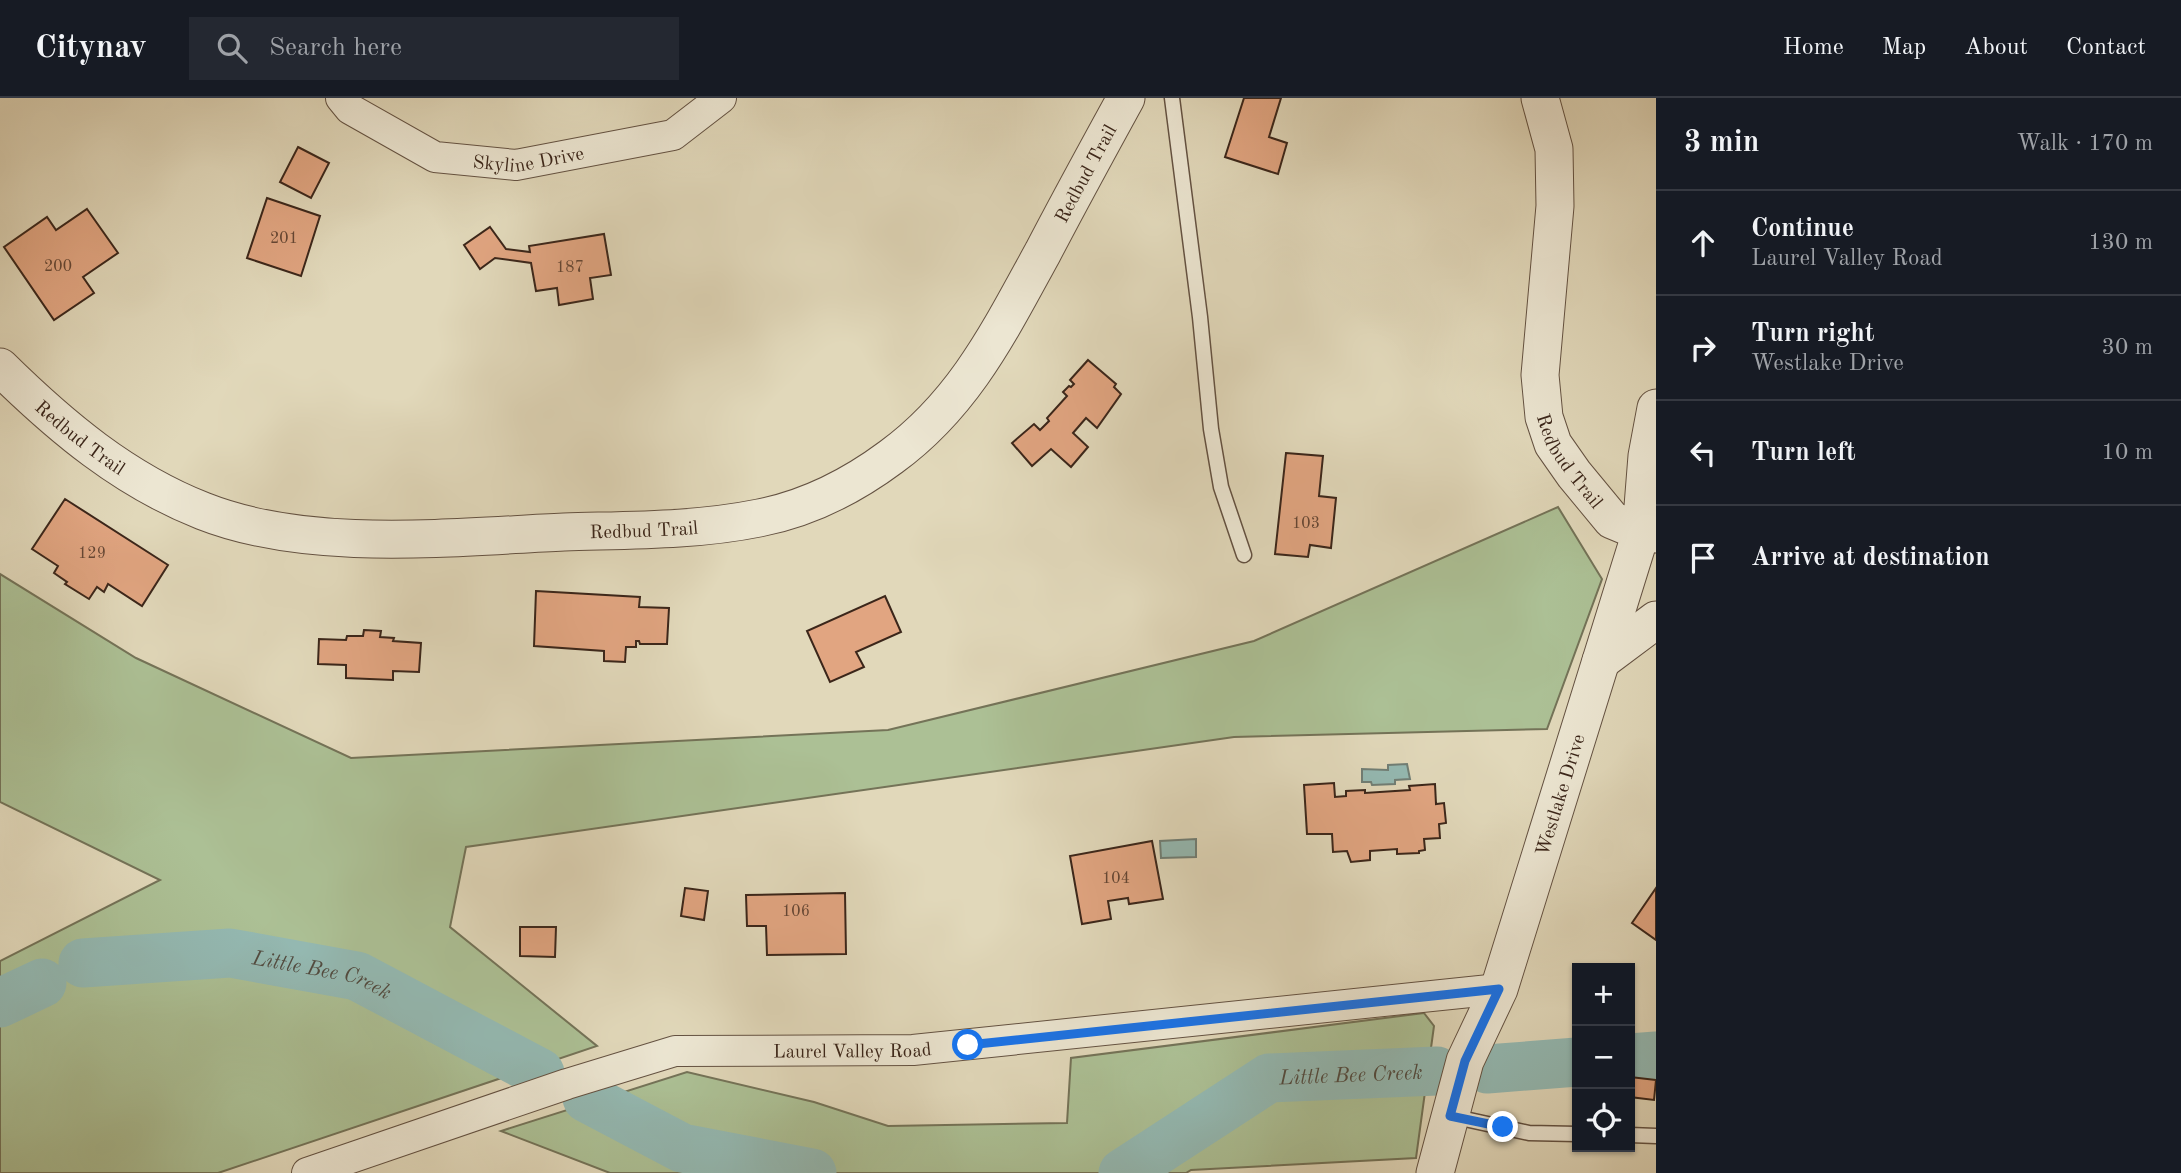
<!DOCTYPE html>
<html lang="en">
<head>
<meta charset="utf-8">
<style>
  body { margin:0; font-family:"Old Standard TT",serif; background:#242831; color:#f1f3f6 }
  .controls { position:absolute; right:21px; bottom:21px; display:grid; overflow:hidden; border-radius:0px; box-shadow:0 2px 5px #0004 }
  .controls button { width:63px; height:63px; display:grid; place-items:center; padding:0; border:0; border-bottom:2px solid #363941; background:#171b24; color:#f1f3f6; font:35px sans-serif }
  .stop { position:absolute; width:21px; height:21px; margin:-16px; border:5px solid #1a73e8; border-radius:50%; background:#fff }
  .stop.end { background:#1a73e8; border-color:#fff; box-shadow:0 2px 7px #0008 }
  .list { margin:0; padding:0; list-style:none }
  h2 { display:flex; justify-content:space-between; align-items:center; height:91px; margin:0; padding:0 28px; font-size:30px }
  h2 small { font-size:23px; font-weight:400; color:#9ea1a6 }
  .list li { display:grid; grid-template-columns:46px 1fr auto; gap:21px; align-items:center; box-sizing:border-box; height:105px; padding:0 28px; border-top:2px solid #363941 }
  .list b { display:block; font-size:26px; white-space:nowrap }
  .list p { margin:0; font-size:23px; white-space:nowrap; color:#9ea1a6 }
  .list em { font-size:23px; font-style:normal; color:#9ea1a6 }
  .icon { flex:none; width:38px; height:38px; fill:none; stroke:currentColor; stroke-width:2; stroke-linecap:round; stroke-linejoin:round }
  .map { position:relative; flex:none; width:1656px; height:1075px; overflow:hidden }
  header { display:flex; align-items:center; gap:42px; box-sizing:border-box; height:98px; padding:0 35px; background:#171b24; border-bottom:2px solid #363941 }
  header strong { font-size:33px }
  nav { display:flex; gap:38px; margin-inline-start:auto; font-size:24px }
  .search { width:490px; height:63px; background:#242831; display:flex; align-items:center; gap:18px; box-sizing:border-box; padding:0 24px; border-radius:0px; color:#9ea1a6; font-size:26px }
  main { display:flex }
  aside { flex:1; background:#171b24 }
  .map>svg:first-child { display:block }
  .green { fill:#acc095; stroke:#747358; stroke-width:2 }
  .water { fill:#94b9b2; stroke:#707e75; stroke-width:2 }
  .lines { fill:none; stroke-linecap:round; stroke-linejoin:round }
  .stream { stroke:#707e75; stroke-width:8 }
  .river { stroke:#94b9b2; stroke-width:49 }
  .building { fill:#e1a581; stroke:#3b261a; stroke-width:2 }
  .service-casing { stroke:#645242; stroke-width:17 }
  .minor-casing { stroke:#645242; stroke-width:32 }
  .tertiary-casing { stroke:#645242; stroke-width:39 }
  .service { stroke:#ece6d2; stroke-width:14 }
  .minor { stroke:#ece6d2; stroke-width:30 }
  .tertiary { stroke:#ece6d2; stroke-width:37 }
  .route { stroke:#1a73e8; stroke-width:9 }
  .labels { text-anchor:middle; stroke-width:7; stroke-linejoin:round; paint-order:stroke }
  .number-label { font-size:16px; fill:#644634 }
  .street-label { font-size:19px; fill:#3b261a; stroke:#ece6d2 }
  .water-label { font-size:21px; font-style:italic; fill:#514b40; stroke:#ece6d2 }
</style>
</head>
<body>
<header>
<strong>Citynav</strong>
<div class="search"><svg class="icon" aria-label="search" viewBox="0 0 24 24"><circle cx="10" cy="10" r="6"/><path d="M15 15l6 6"/></svg>Search here</div>
<nav><a>Home</a><a>Map</a><a>About</a><a>Contact</a></nav>
</header>
<main>
<div class="map">
<svg width="1656" height="1075" viewBox="0 0 1656 1075">
  <rect width="100%" height="100%" fill="#e1d8ba"/>
  <filter id="stains"><feTurbulence type="fractalNoise" baseFrequency=".00286" numOctaves="4"/><feColorMatrix values="0 0 0 0 .2 0 0 0 0 .09 0 0 0 0 .02 0 0 0 .5 -.17"/></filter>
  <radialGradient id="worn" r=".72"><stop offset=".6" stop-color="#630" stop-opacity="0"/><stop offset="1" stop-color="#630" stop-opacity=".3"/></radialGradient>
  <g class="green">
    <path d="M1558 409 1602 481 1547 631 1234 639 466 749 450 829 597 948 218 1075H0V863L160 782 0 704V476L136 560 351 660 888 632 1254 543Z"/>
    <path d="M1424 915 1434 928 1416 1060 1191 1072 1186 1075H610L501 1033 687 974 814 1004 888 1028 1067 1025 1071 960Z"/>
  </g>
  <g class="water">
    <path d="M1407 666 1410 681 1395 682V686L1372 687 1371 684H1362V671L1388 672V667Z"/>
    <path d="M1196 741V759L1161 760 1160 743Z"/>
  </g>
  <g class="lines">
    <path class="stream" d="M0 894 8 902"/>
    <g class="river">
      <path id="s1" d="M83 865 230 855 357 878 540 975"/>
      <path d="M0 905 42 885"/>
      <path d="M1630 960 1656 958"/>
      <path d="M1487 971 1577 964"/>
      <path d="M587 1000 682 1050 812 1075"/>
      <path id="s2" d="M1123 1075 1269 980 1437 973"/>
    </g>
  </g>
  <g class="building">
    <path d="M1244 0H1281L1269 39 1287 45 1278 76 1225 59Z"/>
    <path d="M298 49 329 65 311 100 280 84Z"/>
    <path d="M267 100 320 118 301 178 247 160Z"/>
    <path d="M87 111 118 155 83 179 94 195 54 222 4 149 47 119 56 132Z"/>
    <path d="M490 129 506 151 530 154 529 148 604 136 611 177 590 180 593 201 559 207 557 190 536 193 531 165 495 160 480 171 464 147Z"/>
    <path d="M1088 262 1116 286 1114 289 1121 296 1097 330 1086 320 1073 335 1088 349 1071 369 1051 351 1032 368 1012 345 1034 326 1040 332 1049 323 1047 320 1067 298 1063 294 1069 288 1071 289 1074 286 1070 282Z"/>
    <path d="M1286 355 1323 358 1319 398 1336 400 1331 450 1310 447 1308 459 1275 456Z"/>
    <path d="M65 401 168 467 142 508 108 486 104 494 97 489 89 501 65 486 67 484 54 475 58 468 32 451Z"/>
    <path d="M536 493 640 499 639 509 669 510 667 546H640L639 543H636V549H626L625 564 604 563V553L534 548Z"/>
    <path d="M885 498 901 534 856 554 864 569 830 584 807 533Z"/>
    <path d="M364 532 381 533 380 539 394 540 393 543 421 545 419 574 393 573V582L346 580V567L318 566 319 541 346 542 347 538H363Z"/>
    <path d="M1334 685 1335 699 1346 698V693L1365 692V695L1410 692 1409 688 1435 686 1436 706 1444 705 1446 725 1439 726 1440 740 1424 741 1425 752 1419 753V755L1397 756V751L1370 753V762L1351 764 1347 753 1333 754 1332 736H1307L1304 687Z"/>
    <path d="M1152 743 1163 801 1129 806 1128 800 1108 803 1111 821 1082 826 1070 758Z"/>
    <path d="M685 790 708 793 704 822 681 818Z"/>
    <path d="M1656 790V842L1632 825Z"/>
    <path d="M845 795 846 856 767 857 766 828H747L746 797Z"/>
    <path d="M520 829H556L555 859 520 858Z"/>
    <path d="M1630 979 1656 982 1654 1002 1630 999Z"/>
  </g>
  <g class="lines">
    <defs>
      <g id="service">
        <path d="M1172 0 1200 219 1211 331 1221 389 1244 457"/>
        <path d="M1451 1018 1529 1035 1577 1036"/>
        <path d="M1630 1037 1656 1038"/>
      </g>
      <g id="minor">
        <path id="s3" d="M341 0 350 11 435 59 516 67 673 37 721 0"/>
        <path id="s4" d="M307 1075 567 986 675 953 913 952 1499 891"/>
      </g>
      <g id="tertiary">
        <path id="s5" d="M1540 0 1554 51 1555 108 1540 277 1544 319 1553 346 1574 376 1612 422 1641 434 1656 436"/>
        <path id="s6" d="M0 269C61 329 124 382 203 413 309 455 452 439 564 434 628 432 695 433 759 420 806 411 852 388 891 359 965 305 1000 232 1043 154 1070 102 1098 51 1126 0"/>
        <path d="M1601 563 1656 522"/>
        <path id="s7" d="M1435 1075 1465 963 1499 891 1641 434 1647 358 1656 310"/>
      </g>
    </defs>
    <use href="#service" class="service-casing"/>
    <use href="#minor" class="minor-casing"/>
    <use href="#tertiary" class="tertiary-casing"/>
    <use href="#service" class="service"/>
    <use href="#minor" class="minor"/>
    <use href="#tertiary" class="tertiary"/>
  </g>
  <g class="lines">
    <path class="route" d="M968 947 1499 891 1465 963 1450 1018 1503 1029"/>
  </g>
  <g class="labels">
    <g class="number-label">
      <text x="284" y="145">201</text>
      <text x="58" y="173">200</text>
      <text x="570" y="174">187</text>
      <text x="1306" y="430">103</text>
      <text x="92" y="460">129</text>
      <text x="1116" y="785">104</text>
      <text x="796" y="818">106</text>
    </g>
    <g class="street-label">
      <text dy="7" stroke="none"><textPath href="#s3" startOffset="206">Skyline Drive</textPath></text>
      <text dy="7" stroke="none"><textPath href="#s6" startOffset="1304">Redbud Trail</textPath></text>
      <text dy="7" stroke="none"><textPath href="#s6" startOffset="107">Redbud Trail</textPath></text>
      <text dy="7" stroke="none"><textPath href="#s5" startOffset="373">Redbud Trail</textPath></text>
      <text dy="7" stroke="none"><textPath href="#s6" startOffset="695">Redbud Trail</textPath></text>
      <text dy="7" stroke="none"><textPath href="#s7" startOffset="399">Westlake Drive</textPath></text>
      <text dy="7" stroke="none"><textPath href="#s4" startOffset="565">Laurel Valley Road</textPath></text>
    </g>
    <g class="water-label">
      <text dy="7" stroke="none"><textPath href="#s1" startOffset="242">Little Bee Creek</textPath></text>
      <text dy="7" stroke="none"><textPath href="#s2" startOffset="256">Little Bee Creek</textPath></text>
    </g>
  </g>
  <rect width="100%" height="100%" filter="url(#stains)"/>
  <rect width="100%" height="100%" fill="url(#worn)"/>
</svg>
<div class="controls">
<button>+</button>
<button>−</button>
<button><svg class="icon" aria-label="locate" viewBox="0 0 24 24"><circle cx="12" cy="12" r="6"/><path d="M12 2v4M12 18v4M2 12h4M18 12h4"/></svg></button>
</div>
<div class="stop" style="left:968px;top:947px"></div>
<div class="stop end" style="left:1503px;top:1029px"></div>
</div>
<aside>
<h2>3 min<small>Walk · 170 m</small></h2>
<ul class="list">
<li><svg class="icon" aria-label="ahead" viewBox="0 0 24 24"><path d="M12 20V5M6 11l6-6 6 6"/></svg><div><b>Continue</b><p>Laurel Valley Road</p></div><em>130 m</em></li>
<li><svg class="icon" aria-label="right" viewBox="0 0 24 24"><path d="M7 20v-9h11M14 6l5 5-5 5"/></svg><div><b>Turn right</b><p>Westlake Drive</p></div><em>30 m</em></li>
<li><svg class="icon" aria-label="left" viewBox="0 0 24 24"><path d="M17 20v-9H6M10 6l-5 5 5 5"/></svg><div><b>Turn left</b></div><em>10 m</em></li>
<li><svg class="icon" aria-label="arrive" viewBox="0 0 24 24"><path d="M6 21V4h12l-3 4 3 4H6"/></svg><div><b>Arrive at destination</b></div></li>
</ul>
</aside>
</main>
</body>
</html>
